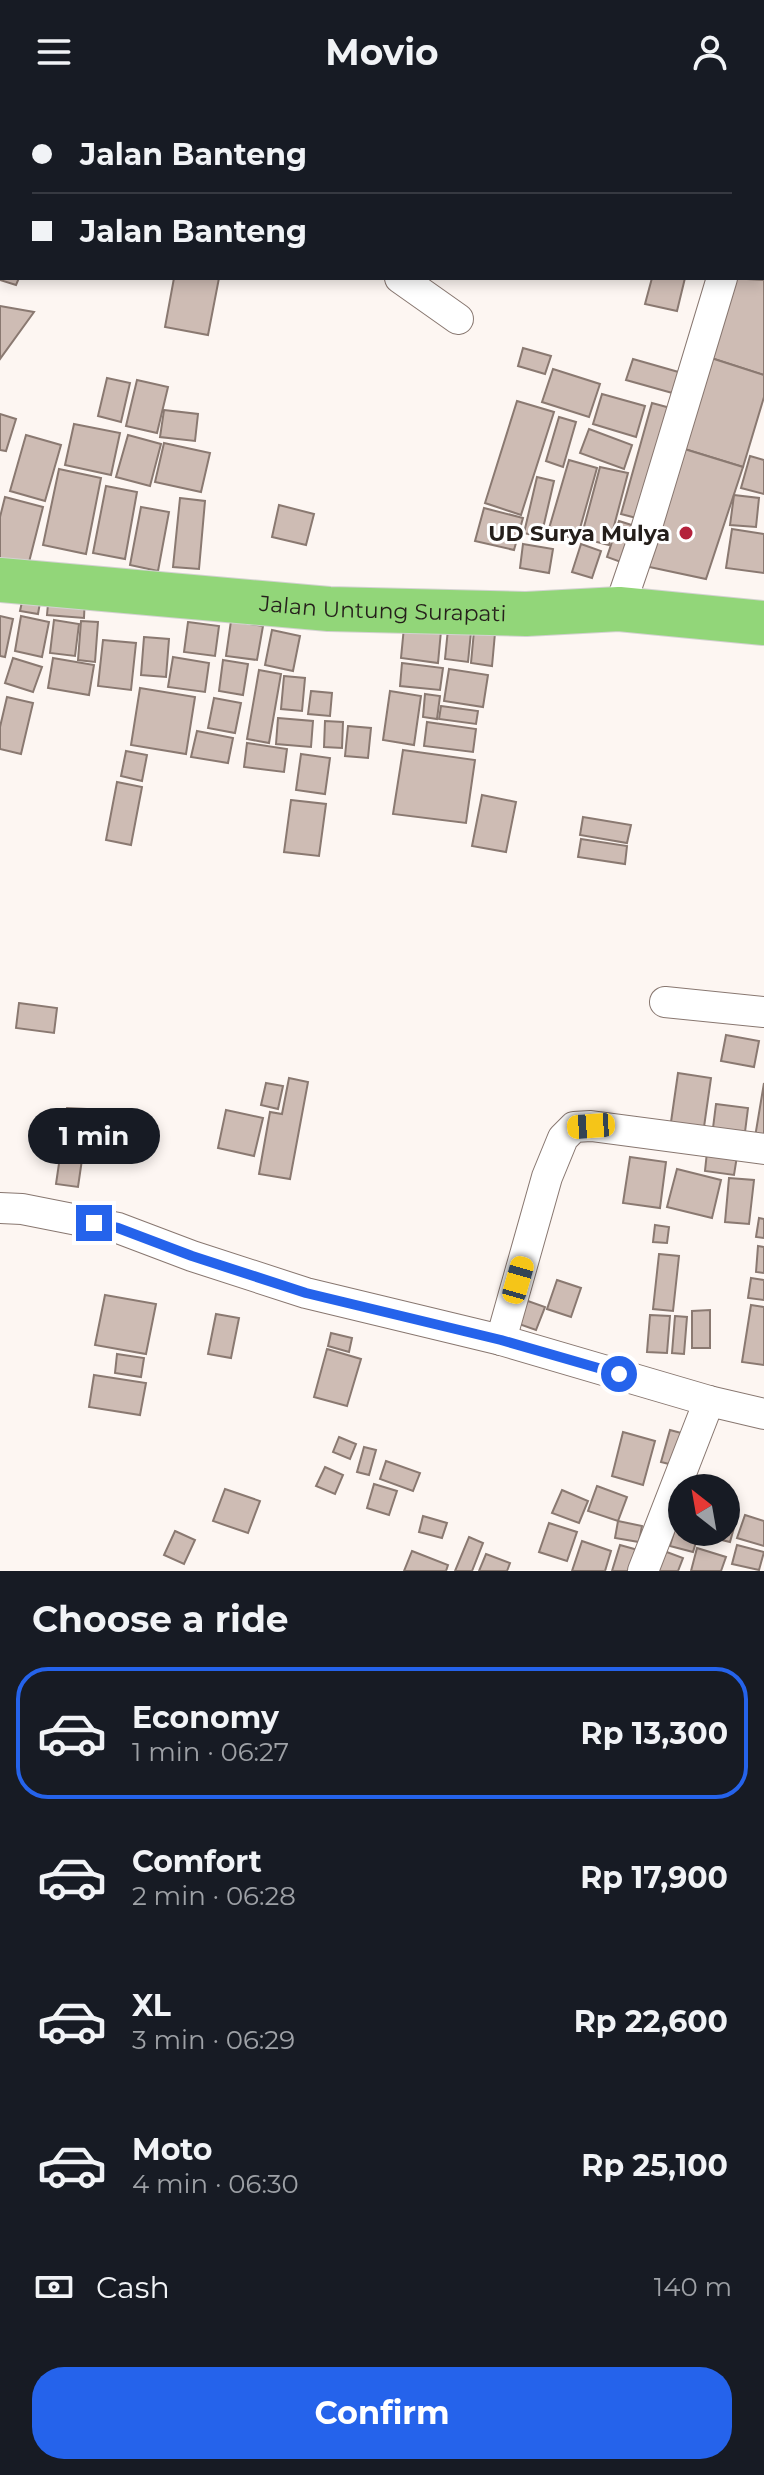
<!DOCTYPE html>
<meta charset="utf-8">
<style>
:root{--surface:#171b24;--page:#242831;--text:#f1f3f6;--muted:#9ea1a6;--line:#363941;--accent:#2563eb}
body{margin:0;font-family:Montserrat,sans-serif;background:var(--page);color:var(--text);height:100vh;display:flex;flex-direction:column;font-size:30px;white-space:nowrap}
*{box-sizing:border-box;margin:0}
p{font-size:26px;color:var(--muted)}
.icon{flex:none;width:44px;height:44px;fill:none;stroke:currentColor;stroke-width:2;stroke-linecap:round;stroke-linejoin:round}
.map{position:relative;height:1467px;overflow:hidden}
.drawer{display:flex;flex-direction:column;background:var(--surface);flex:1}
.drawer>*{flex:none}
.top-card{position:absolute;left:0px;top:0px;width:764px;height:176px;box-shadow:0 4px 12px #0003;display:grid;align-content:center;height:176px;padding:0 32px;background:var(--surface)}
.needle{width:52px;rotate:329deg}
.tools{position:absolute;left:668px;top:1370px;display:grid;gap:16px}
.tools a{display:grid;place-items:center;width:72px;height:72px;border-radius:50%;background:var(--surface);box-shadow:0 4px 12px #0003;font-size:40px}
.end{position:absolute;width:36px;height:36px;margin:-18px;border:10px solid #2563eb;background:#fff;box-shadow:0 0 0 4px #fff}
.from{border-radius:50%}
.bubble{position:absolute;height:56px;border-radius:28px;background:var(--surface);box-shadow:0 4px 12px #0003;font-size:26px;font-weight:700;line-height:56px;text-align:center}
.car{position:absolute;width:24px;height:48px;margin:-24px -12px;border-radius:10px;box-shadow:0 0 6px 2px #0007;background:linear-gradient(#f5c518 24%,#345 0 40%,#f5c518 0 76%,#345 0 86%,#f5c518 0)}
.top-card b{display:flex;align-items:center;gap:28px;height:76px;font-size:30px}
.top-card b+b{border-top:2px solid var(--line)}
.top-card i{width:20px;height:20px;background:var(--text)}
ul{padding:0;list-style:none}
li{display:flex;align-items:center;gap:24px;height:132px;margin:0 16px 12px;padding:0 16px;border:4px solid transparent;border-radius:32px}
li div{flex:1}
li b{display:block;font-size:30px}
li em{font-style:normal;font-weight:700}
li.on{border-color:var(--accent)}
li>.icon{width:72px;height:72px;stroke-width:1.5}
h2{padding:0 32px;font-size:36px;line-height:96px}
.pay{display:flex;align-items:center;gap:20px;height:88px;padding:0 32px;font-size:30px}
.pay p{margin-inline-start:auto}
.button{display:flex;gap:16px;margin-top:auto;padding:16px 32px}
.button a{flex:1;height:92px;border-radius:32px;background:var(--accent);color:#fff;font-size:32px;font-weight:700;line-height:92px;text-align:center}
header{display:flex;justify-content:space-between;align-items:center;height:104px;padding:0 32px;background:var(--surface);font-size:36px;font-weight:700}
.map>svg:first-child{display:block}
.building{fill:#cebcb4;stroke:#8a7971;stroke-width:2}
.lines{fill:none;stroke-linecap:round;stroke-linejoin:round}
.minor-casing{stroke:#887770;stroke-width:32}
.highway-casing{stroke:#d3d2d1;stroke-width:46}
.minor{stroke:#fff;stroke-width:30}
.highway{stroke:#92d679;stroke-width:44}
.route{stroke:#2563eb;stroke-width:10}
.poi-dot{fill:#b4213b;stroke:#fff;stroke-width:3}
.labels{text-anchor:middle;stroke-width:6;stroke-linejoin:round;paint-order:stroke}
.poi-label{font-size:22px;font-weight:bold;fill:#251f1b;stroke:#fff;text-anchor:end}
.street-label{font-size:22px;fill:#251f1b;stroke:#fff}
</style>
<header><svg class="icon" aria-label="menu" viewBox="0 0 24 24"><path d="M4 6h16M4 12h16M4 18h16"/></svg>Movio<svg class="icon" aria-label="person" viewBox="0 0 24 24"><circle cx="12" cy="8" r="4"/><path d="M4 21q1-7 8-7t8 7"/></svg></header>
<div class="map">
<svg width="764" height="1467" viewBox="0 0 764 1467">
<rect width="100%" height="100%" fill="#fdf6f2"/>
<!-- building -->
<g class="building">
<path d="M0 0H51L2 2V12Z"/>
<path d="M623 0H686L623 2Z"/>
<path d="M764 105V167H762Z"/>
<path d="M0 131 2 174H19L16 181 0 176Z"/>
<path d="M174 174H219L208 231 165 223Z"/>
<path d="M652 174H685L677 207 645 200Z"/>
<path d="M729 174 764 176V271L708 253Z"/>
<path d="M0 202 34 208 0 255Z"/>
<path d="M523 244 551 252 545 270 518 262Z"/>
<path d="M708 253 764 271V293L743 363 678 343Z"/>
<path d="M633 255 689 271 683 292 626 276Z"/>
<path d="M553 265 600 280 589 313 542 298Z"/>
<path d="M107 274 130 279 121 318 98 312Z"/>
<path d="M137 276 168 283 157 329 126 322Z"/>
<path d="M602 290 645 302 636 333 593 320Z"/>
<path d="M517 297 554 308 521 411 485 399Z"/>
<path d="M652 299 674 305 644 416 621 410Z"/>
<path d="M164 306 198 310 195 337 160 333Z"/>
<path d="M0 310 16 315 6 347 0 346Z"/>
<path d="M559 313 576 318 563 363 546 357Z"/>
<path d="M74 320 120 329 111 371 65 361Z"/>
<path d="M589 325 632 341 624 365 580 349Z"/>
<path d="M26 331 61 341 45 397 10 387Z"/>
<path d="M128 331 161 340 150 382 116 373Z"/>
<path d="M164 339 210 349 201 388 155 378Z"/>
<path d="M678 343 743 363 706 475 640 461Z"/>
<path d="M750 352 764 356V390L741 384Z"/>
<path d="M569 356 597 364 577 435 548 428Z"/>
<path d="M600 363 628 369 609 441 581 434Z"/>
<path d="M59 365 101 374 86 450 43 441Z"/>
<path d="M537 373 554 377 541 433 524 429Z"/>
<path d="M106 382 137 388 125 455 93 449Z"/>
<path d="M734 391 759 394 756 423 730 421Z"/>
<path d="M5 393 43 403 28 462 0 455V413Z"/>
<path d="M180 394 205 397 199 465 173 463Z"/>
<path d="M279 401 314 410 306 441 272 433Z"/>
<path d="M141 403 169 408 158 467 130 461Z"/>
<path d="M484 404 523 414 514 446 475 437Z"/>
<path d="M619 417 641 424 629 461 607 453Z"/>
<path d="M732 425 764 430V469L726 464Z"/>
<path d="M523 440 553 445 549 469 520 464Z"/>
<path d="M581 440 601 447 592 474 572 468Z"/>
<path d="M25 484 42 487 38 510 20 507Z"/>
<path d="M49 489 85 491 84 514 47 511Z"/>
<path d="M0 512 13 515 5 553 0 552Z"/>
<path d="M21 512 49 518 42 553 15 547Z"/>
<path d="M54 516 79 520 75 552 50 549Z"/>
<path d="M81 517 98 518 95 558 78 556Z"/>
<path d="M231 517 263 522 257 556 226 552Z"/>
<path d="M188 518 219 522 215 552 184 548Z"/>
<path d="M404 523 441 527 438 559 401 554Z"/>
<path d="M448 525 471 528 468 558 445 555Z"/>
<path d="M272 526 300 532 293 567 265 561Z"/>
<path d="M474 527 495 529 492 562 471 559Z"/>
<path d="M144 533 169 535 166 573 141 571Z"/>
<path d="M103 536 136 539 131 586 98 582Z"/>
<path d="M173 553 209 559 205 588 168 583Z"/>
<path d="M13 554 42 563 33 588 5 579Z"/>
<path d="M53 554 94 561 89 591 48 584Z"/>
<path d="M223 556 248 560 243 591 219 587Z"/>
<path d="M402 559 443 564 440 586 400 582Z"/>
<path d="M449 565 488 571 483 603 444 597Z"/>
<path d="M259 566 281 570 269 639 247 635Z"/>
<path d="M284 572 305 574 302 607 281 605Z"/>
<path d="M140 584 195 593 186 650 131 641Z"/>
<path d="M311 587 332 589 330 612 308 610Z"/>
<path d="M390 587 421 592 414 641 383 636Z"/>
<path d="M425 590 440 592 437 615 423 613Z"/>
<path d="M7 593 33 599 21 650 0 645V623Z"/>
<path d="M214 594 241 599 235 629 208 624Z"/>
<path d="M441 602 478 607 476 620 439 615Z"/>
<path d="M278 614 313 617 311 643 276 640Z"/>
<path d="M325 617 343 618 342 644 324 643Z"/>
<path d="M427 618 476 625 473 648 424 642Z"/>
<path d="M348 622 371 624 368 654 345 652Z"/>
<path d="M197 627 233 634 228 659 191 653Z"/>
<path d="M247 639 287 645 284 668 244 663Z"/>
<path d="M403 646 475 656 466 719 393 710Z"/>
<path d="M126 647 147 651 142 677 121 672Z"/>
<path d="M301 650 330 654 325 690 296 686Z"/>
<path d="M117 678 142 683 131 741 106 736Z"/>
<path d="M482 691 516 698 506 748 472 742Z"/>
<path d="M291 696 326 700 319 752 284 748Z"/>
<path d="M583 713 631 721 627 739 580 731Z"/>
<path d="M581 735 627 742 625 760 578 753Z"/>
<path d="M19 899 57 904 54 929 16 924Z"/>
<path d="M726 931 759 937 754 963 721 957Z"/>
<path d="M678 969 711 974 703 1030 670 1025Z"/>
<path d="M289 974 308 978 290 1075 259 1070 270 1008 282 1010Z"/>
<path d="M266 979 283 982 278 1005 261 1001Z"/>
<path d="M764 979V1034L755 1033Z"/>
<path d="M716 1000 748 1004 744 1036 712 1032Z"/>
<path d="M67 1004 86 1005 85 1020 65 1019Z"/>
<path d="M226 1006 263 1014 254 1052 218 1044Z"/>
<path d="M63 1032 85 1035 78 1083 56 1080Z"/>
<path d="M707 1048 737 1052 734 1071 705 1067Z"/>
<path d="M630 1053 666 1058 660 1104 623 1099Z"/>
<path d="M677 1065 721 1076 712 1114 667 1103Z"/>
<path d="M729 1074 754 1076 749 1120 725 1118Z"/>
<path d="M759 1114 764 1115V1134L756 1133Z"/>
<path d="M655 1121 669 1123 667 1139 653 1138Z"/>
<path d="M758 1142 764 1143V1169L756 1168Z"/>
<path d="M659 1150 679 1152 673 1207 653 1205Z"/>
<path d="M751 1174 764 1176V1196L748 1194Z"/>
<path d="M557 1176 581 1184 571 1213 547 1205Z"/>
<path d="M105 1191 156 1200 146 1250 95 1241Z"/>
<path d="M525 1196 545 1203 536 1226 516 1219Z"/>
<path d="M751 1201 764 1203V1261L742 1258Z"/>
<path d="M710 1206V1244H692V1207Z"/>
<path d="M216 1210 239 1214 231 1254 208 1250Z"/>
<path d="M650 1211 670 1212 667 1249 647 1248Z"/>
<path d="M675 1212 687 1213 684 1250 672 1249Z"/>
<path d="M331 1229 352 1234 349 1248 328 1242Z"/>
<path d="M327 1245 361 1255 347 1302 314 1293Z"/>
<path d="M117 1250 144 1254 141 1273 115 1269Z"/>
<path d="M94 1271 146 1279 140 1311 89 1303Z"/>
<path d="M670 1326 685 1330 677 1362 661 1358Z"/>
<path d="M623 1328 655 1337 643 1381 612 1372Z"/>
<path d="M339 1333 356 1340 350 1355 333 1348Z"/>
<path d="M364 1343 376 1346 369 1371 357 1368Z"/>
<path d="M386 1357 420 1369 413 1387 380 1375Z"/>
<path d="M325 1363 343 1371 335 1390 316 1382Z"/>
<path d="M374 1380 397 1387 389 1411 367 1404Z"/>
<path d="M597 1382 627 1393 618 1417 588 1407Z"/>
<path d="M225 1385 260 1397 248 1429 213 1417Z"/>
<path d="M562 1386 588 1397 579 1419 552 1409Z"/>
<path d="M726 1406 738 1409 730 1438 705 1432 706 1428H726Z"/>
<path d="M679 1411 682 1412V1428H699L693 1448 670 1442Z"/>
<path d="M745 1411 764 1417V1442L737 1434Z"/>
<path d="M423 1412 447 1419 442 1434 419 1428Z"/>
<path d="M618 1417 642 1422 639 1438 615 1434Z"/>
<path d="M549 1419 577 1428 567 1457 539 1448Z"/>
<path d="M175 1427 195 1436 184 1460 164 1451Z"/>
<path d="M469 1433 483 1439 472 1467H455Z"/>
<path d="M582 1437 611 1447 605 1467H572Z"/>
<path d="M620 1441 645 1448 639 1467H612Z"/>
<path d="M737 1441 764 1448 759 1466 732 1460Z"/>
<path d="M697 1444 726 1453 721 1467H691Z"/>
<path d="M412 1447 448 1461 446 1467H404Z"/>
<path d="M664 1447 683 1454 678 1467H656Z"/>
<path d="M486 1450 510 1459 507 1467H479Z"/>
</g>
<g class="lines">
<defs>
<g id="minor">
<path d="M100 0 105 2"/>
<path d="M313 2 315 0"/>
<path d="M552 2V0"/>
<path d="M757 2V0"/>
<path d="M400 174 458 215"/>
<path d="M619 505 645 429 722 174"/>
<path d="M665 898 764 908"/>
<path d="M0 1104 22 1105 118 1124 192 1152 306 1189 501 1236 709 1297 764 1310"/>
<path d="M501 1236 547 1073 563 1034 574 1023 591 1022 764 1045"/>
<path d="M643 1467 709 1297"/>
</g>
<g id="highway">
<path id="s1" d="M0 476 329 505 526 510 619 505 764 519"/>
</g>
</defs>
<!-- minor casing -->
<use href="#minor" class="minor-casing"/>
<!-- highway casing -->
<use href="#highway" class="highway-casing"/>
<!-- minor -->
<use href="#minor" class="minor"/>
<!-- highway -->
<use href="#highway" class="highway"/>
</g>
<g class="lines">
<!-- route -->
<path class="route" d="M94 1119 118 1124 192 1152 306 1189 501 1236 619 1270"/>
</g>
<!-- markers -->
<circle class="poi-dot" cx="686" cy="429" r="8"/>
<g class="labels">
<!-- poi labels -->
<g class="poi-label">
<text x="670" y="437">UD Surya Mulya</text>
</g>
<!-- street labels -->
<g class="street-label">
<text dy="8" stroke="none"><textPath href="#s1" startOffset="384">Jalan Untung Surapati</textPath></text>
</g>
</g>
</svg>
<div class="tools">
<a><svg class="needle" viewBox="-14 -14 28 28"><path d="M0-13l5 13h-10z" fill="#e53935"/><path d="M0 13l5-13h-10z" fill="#9ea1a6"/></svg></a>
</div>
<i class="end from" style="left:619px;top:1270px"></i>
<i class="end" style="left:94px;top:1119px"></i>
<div class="bubble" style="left:28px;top:1004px;width:132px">1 min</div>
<i class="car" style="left:591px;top:1022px;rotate:266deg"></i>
<i class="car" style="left:518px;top:1176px;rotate:16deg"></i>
<div class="top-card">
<b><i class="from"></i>Jalan Banteng</b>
<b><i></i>Jalan Banteng</b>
</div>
</div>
<section class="drawer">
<h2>Choose a ride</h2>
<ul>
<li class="on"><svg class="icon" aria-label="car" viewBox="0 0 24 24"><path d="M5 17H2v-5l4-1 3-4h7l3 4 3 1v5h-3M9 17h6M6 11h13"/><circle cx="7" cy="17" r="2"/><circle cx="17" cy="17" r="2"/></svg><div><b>Economy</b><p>1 min · 06:27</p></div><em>Rp 13,300</em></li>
<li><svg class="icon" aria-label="car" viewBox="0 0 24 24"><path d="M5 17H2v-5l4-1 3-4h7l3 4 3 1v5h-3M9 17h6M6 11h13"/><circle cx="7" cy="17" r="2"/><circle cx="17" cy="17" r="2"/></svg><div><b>Comfort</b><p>2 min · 06:28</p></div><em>Rp 17,900</em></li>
<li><svg class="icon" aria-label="car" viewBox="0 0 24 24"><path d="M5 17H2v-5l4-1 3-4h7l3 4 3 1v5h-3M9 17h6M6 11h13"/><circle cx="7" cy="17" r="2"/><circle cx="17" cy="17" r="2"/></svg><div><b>XL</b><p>3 min · 06:29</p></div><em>Rp 22,600</em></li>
<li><svg class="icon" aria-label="car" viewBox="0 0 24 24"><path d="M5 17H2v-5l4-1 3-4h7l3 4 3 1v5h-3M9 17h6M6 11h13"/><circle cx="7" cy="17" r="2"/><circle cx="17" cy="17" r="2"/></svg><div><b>Moto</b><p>4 min · 06:30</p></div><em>Rp 25,100</em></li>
</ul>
<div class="pay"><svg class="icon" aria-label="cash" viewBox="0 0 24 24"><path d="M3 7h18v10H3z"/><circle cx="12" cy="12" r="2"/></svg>Cash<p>140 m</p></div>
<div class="button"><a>Confirm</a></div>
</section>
